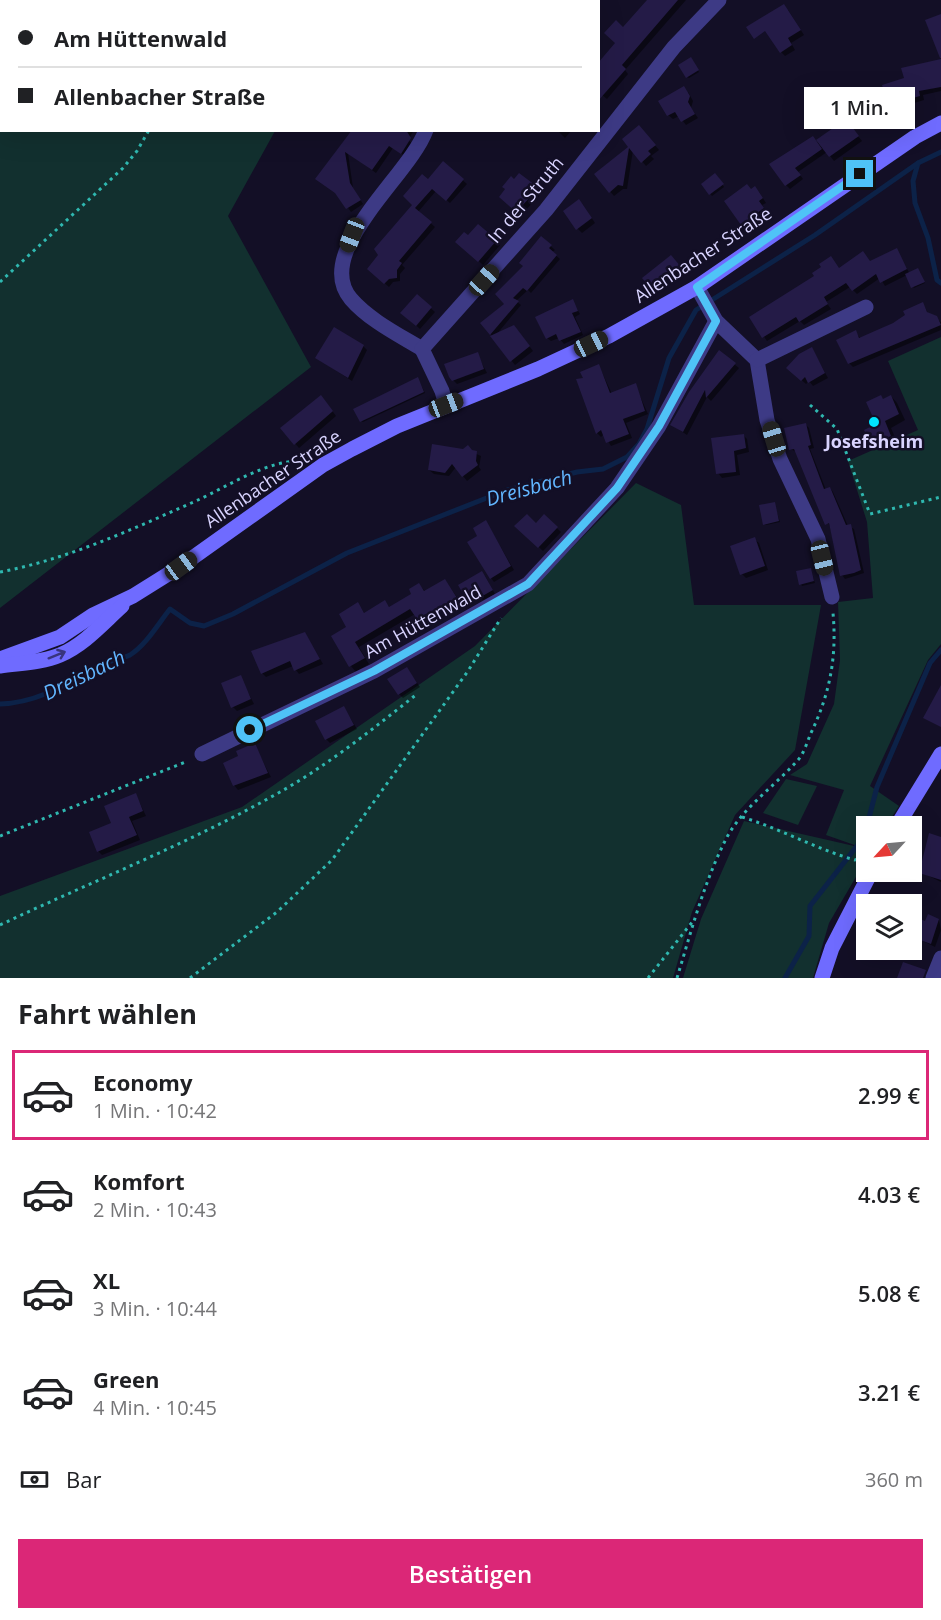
<!DOCTYPE html>
<html lang="de">
<meta charset="utf-8">
<style>
:root{--surface:#fff;--page:#f6f6f6;--text:#202124;--muted:#757577;--line:#e0e0e0;--accent:#db2777}
body{margin:0;font-family:"Open Sans",sans-serif;background:var(--page);color:var(--text);height:100vh;display:flex;flex-direction:column;font-size:22px;white-space:nowrap}
*{box-sizing:border-box;margin:0}
p{font-size:20px;color:var(--muted)}
.icon{flex:none;width:33px;height:33px;fill:none;stroke:currentColor;stroke-width:2;stroke-linecap:round;stroke-linejoin:round}
.map{position:relative;height:978px;overflow:hidden}
.details{display:flex;flex-direction:column;background:var(--surface);flex:1}
.details>*{flex:none}
.top-card{position:absolute;left:0px;top:0px;width:600px;height:132px;box-shadow:0 6px 24px #0002;display:grid;align-content:center;height:132px;padding:0 18px;background:var(--surface)}
.needle{width:39px;rotate:244deg}
.controls{position:absolute;left:856px;top:816px;display:grid;gap:12px}
.controls a{display:grid;place-items:center;width:66px;height:66px;border-radius:0px;background:var(--surface);box-shadow:0 6px 24px #0002;font-size:30px}
.end{position:absolute;width:27px;height:27px;margin:-14px;border:8px solid #4fc3f7;background:#111;box-shadow:0 0 0 3px #111}
.from{border-radius:50%}
.bubble{position:absolute;height:42px;border-radius:0px;background:var(--surface);box-shadow:0 6px 24px #0002;font-size:20px;font-weight:600;line-height:42px;text-align:center}
.car{position:absolute;width:18px;height:36px;margin:-18px -9px;border-radius:8px;box-shadow:0 0 4px 2px #0007;background:linear-gradient(#222 24%,#8ab4d8 0 40%,#222 0 76%,#8ab4d8 0 86%,#222 0)}
.top-card b{display:flex;align-items:center;gap:21px;height:57px;font-size:22px}
.top-card b+b{border-top:2px solid var(--line)}
.top-card i{width:15px;height:15px;background:var(--text)}
ul{padding:0;list-style:none}
li{display:flex;align-items:center;gap:18px;height:90px;margin:0 12px 9px;padding:0 6px;border:3px solid transparent;border-radius:0px}
li div{flex:1}
li b{display:block;font-size:22px}
li em{font-style:normal;font-weight:600}
li.current{border-color:var(--accent)}
li>.icon{width:54px;height:54px;stroke-width:1.5}
h2{padding:0 18px;font-size:27px;line-height:72px}
.pay{display:flex;align-items:center;gap:15px;height:66px;padding:0 18px;font-size:22px}
.pay p{margin-inline-start:auto}
.primary-button{display:flex;gap:12px;margin-top:auto;padding:12px 18px}
.primary-button a{flex:1;height:69px;border-radius:0px;background:var(--accent);color:#fff;font-size:24px;font-weight:600;line-height:69px;text-align:center}
.map>svg:first-child{display:block}
.green{fill:#12302f}
.shadow{fill:#0007}
.lines{fill:none;stroke-linecap:round;stroke-linejoin:round}
.stream{stroke:#0c2248;stroke-width:5}
.building{fill:#241b47}
.path{stroke:#2fb8b0;stroke-width:3;stroke-dasharray:3 4.5;stroke-linecap:butt}
.street{stroke:#3d3a85;stroke-width:15}
.secondary{stroke:#6f6bff;stroke-width:15}
.oneway{stroke:#38347d}
.route{stroke:#4fc3f7;stroke-width:8}
.poi-dot{fill:#00e5ff;stroke:#130f26;stroke-width:2}
.labels{text-anchor:middle;stroke-width:5;stroke-linejoin:round;paint-order:stroke}
.street-label{font-size:18px;fill:#d9d4ff;stroke:#130f26}
.poi-label{font-size:18px;font-weight:bold;fill:#d9d4ff;stroke:#130f26}
.water-label{font-size:20px;font-style:italic;fill:#62b6ff;stroke:#130f26}
</style>
<div class="map">
<svg width="941" height="978" viewBox="0 0 941 978">
<rect width="100%" height="100%" fill="#130f26"/>
<!-- green -->
<g class="green">
<path d="M0 0H347L2 2V130L275 131 228 216 311 367 0 608Z"/>
<path d="M941 337V644L928 660 870 786 899 806 886 826H867V858L829 923 813 978H683L701 919 744 821 863 848 826 835 844 790 790 775 807 764 834 704 840 660 838 602 873 598 867 522 848 461 918 430 888 361Z"/>
<path d="M636 483 681 505 694 605H821L795 750 735 815 692 912 673 978H0V896L242 807 475 646Z"/>
<path d="M786 779 817 786 798 825 763 813Z"/>
</g>
<!-- shadow -->
<g class="shadow">
<path d="M409 0H432L433 2H410Z"/>
<path d="M491 0H525L490 2Z"/>
<path d="M649 0H686L625 70 628 74 607 99 601 94 617 43 623 29Z"/>
<path d="M788 10 804 35 791 43 795 50 785 56 781 52Z"/>
<path d="M692 61 699 72 689 78 687 77Z"/>
<path d="M941 61V91L923 95 924 100 894 109 889 104 905 79Z"/>
<path d="M688 92 693 101 691 108 698 118 686 125 679 116 673 119 668 115Z"/>
<path d="M846 121 862 141 834 161 827 152 798 172 803 179 790 189 786 185 785 155 816 141Z"/>
<path d="M414 130 408 140 413 144 405 156 393 148 376 173 348 153 353 188 363 204 351 212 338 194 321 182 352 132Z"/>
<path d="M557 130H572L565 138Z"/>
<path d="M643 131 659 150 651 156 654 159 646 166 633 150 627 189H623L614 196 596 175 630 147Z"/>
<path d="M443 163 467 184 450 203 436 191 418 212 435 227 402 265 405 268 400 274V281L393 282 389 287 372 272 428 181Z"/>
<path d="M717 176 724 187 712 196 703 184Z"/>
<path d="M514 181 542 193 521 215 505 201Z"/>
<path d="M752 190 759 192 766 203 762 205 767 213 746 228 742 224Z"/>
<path d="M583 205 595 223 582 233 578 229Z"/>
<path d="M542 238 555 250 552 252 560 259 531 293 528 290 516 301 521 305 496 335 518 331 533 351 515 365 482 323 506 304Z"/>
<path d="M457 241H496L500 245 483 265Z"/>
<path d="M896 250 910 274 920 272 925 283 914 288 907 275 885 286 880 278 857 294 850 287 826 302 831 309 804 325 800 321 767 341 751 318 839 269 870 263Z"/>
<path d="M675 261 684 272 657 294 644 278Z"/>
<path d="M417 296 435 312 420 329 406 316Z"/>
<path d="M572 301 580 314 575 317 583 335 564 344 559 338 551 341 547 338Z"/>
<path d="M923 304 929 315 941 322V330L853 367 849 363 855 332 861 339 907 316Z"/>
<path d="M363 346 367 350 352 381 317 358Z"/>
<path d="M812 349 828 378 813 386 809 381 806 384 788 368Z"/>
<path d="M719 352 739 368 711 401 707 397 687 435 672 425Z"/>
<path d="M477 354 487 373 457 384 453 380Z"/>
<path d="M599 366 612 394 635 385 648 414 626 423 632 438 611 446 604 434 601 437 597 433 578 381 585 379Z"/>
<path d="M418 379 425 393 363 422 361 421Z"/>
<path d="M891 396 897 403 905 420 891 428 897 442 879 450 872 444 878 425 881 397 884 400Z"/>
<path d="M325 401 336 416 299 448 282 428Z"/>
<path d="M806 425 809 428 814 448 810 449 826 490 830 488 833 492 848 526 854 529 864 573 845 579 842 575 830 527 797 452 790 449Z"/>
<path d="M743 435 747 439 749 452 737 455 740 475 722 478 718 473Z"/>
<path d="M472 452 481 456 479 467 481 470 467 481 456 467 449 476 434 474 429 470Z"/>
<path d="M774 504 780 522 766 525 764 524Z"/>
<path d="M544 516 561 532 543 551 517 526 536 525Z"/>
<path d="M486 522 514 570 494 582 491 578 479 536Z"/>
<path d="M754 539 759 543 768 570 746 578 742 574Z"/>
<path d="M811 570 815 583 802 586 801 584Z"/>
<path d="M485 576 495 594 483 600 479 596 471 601 467 598Z"/>
<path d="M445 580 461 603 423 623 415 614 359 647 369 664 356 672 351 666 333 636 348 627 358 604 365 614 385 602 390 608 413 594 419 585 426 592Z"/>
<path d="M305 633 323 664 299 674 293 666 266 677 262 673Z"/>
<path d="M407 669 420 687 403 698 399 694Z"/>
<path d="M240 677 254 704 237 711 233 707Z"/>
<path d="M344 708 357 729 330 743 326 739Z"/>
<path d="M254 745 271 777 238 790 234 785 240 757Z"/>
<path d="M136 795 146 816 132 821 140 840 102 855 98 851 113 824Z"/>
<path d="M941 838V882L921 872Z"/>
<path d="M939 920 941 930 935 947 913 936 926 923Z"/>
</g>
<g class="lines">
<!-- stream -->
<g class="stream">
<path d="M918 163 913 181 915 203 928 238 937 280 941 283"/>
<path d="M0 704C39 703 70 682 103 664 111 660 122 659 130 655 146 645 158 624 170 609L190 623 204 626 233 614 347 553 507 490 577 472 603 469 627 457 639 444 647 429 669 358 696 310 815 235 918 163 941 152"/>
<path d="M785 978 809 936 810 906 864 837 877 787 930 663 941 650"/>
</g>
</g>
<!-- building -->
<g class="building">
<path d="M647 0H678L622 65 626 69 598 101V63L615 43 604 33 616 20 623 27Z"/>
<path d="M784 4 801 30 788 38 792 45 780 53 765 31 754 39 746 27Z"/>
<path d="M941 14V58H940L925 20Z"/>
<path d="M691 57 699 70 686 78 678 65Z"/>
<path d="M941 59V87L919 91 920 96 888 105 882 85 904 78 901 68Z"/>
<path d="M684 86 690 96 688 102 695 114 681 122 675 112 667 116 658 101Z"/>
<path d="M846 119 859 136 829 157 816 140Z"/>
<path d="M639 125 656 145 648 151 651 154 641 163 629 148 623 186 618 185 609 193 594 174 628 147 622 139Z"/>
<path d="M352 130H406L411 138 401 154 389 146 372 170 345 152 350 183 361 200 346 209 335 193 315 179Z"/>
<path d="M813 136 822 149 795 168 801 175 785 186 769 164Z"/>
<path d="M443 161 464 179 446 201 432 189 415 208 432 222 399 261 402 263 397 270V278L389 279 384 284 367 269 378 255 374 249 412 205 403 196 422 174 428 179Z"/>
<path d="M519 173 539 188 516 212 499 197 505 189 502 187 511 176 514 179Z"/>
<path d="M715 173 724 184 709 195 701 184Z"/>
<path d="M747 184 751 189 755 186 763 198 759 201 764 208 741 225 724 201Z"/>
<path d="M579 199 592 218 576 230 563 211Z"/>
<path d="M478 224 497 240 478 262 455 242 464 232 468 235Z"/>
<path d="M541 236 552 245 549 248 557 255 527 291 523 288 513 298 519 301 490 335 480 323 504 304 495 294 523 266 519 263Z"/>
<path d="M897 248 907 269 880 283 876 274 852 291 846 283 824 297 828 304 799 322 796 317 762 338 749 317 814 276 812 273 821 267 819 264 831 256 839 268 863 251 870 261Z"/>
<path d="M671 255 681 267 652 290 642 278Z"/>
<path d="M918 268 925 282 911 288 905 274Z"/>
<path d="M417 294 432 307 416 326 400 313Z"/>
<path d="M573 299 578 311 572 313 581 332 559 341 556 334 546 339 535 317Z"/>
<path d="M923 302 927 312 937 316 941 325 848 364 836 340 856 330 859 338 893 323 905 315 903 311Z"/>
<path d="M514 325 530 346 510 362 490 336Z"/>
<path d="M334 327 364 345 348 378 315 358Z"/>
<path d="M812 347 825 373 808 383 805 377 801 381 786 368 799 354Z"/>
<path d="M719 350 736 363 706 398 705 390 683 432 670 425 689 392Z"/>
<path d="M478 352 484 369 452 381 449 377 444 364Z"/>
<path d="M599 364 610 393 636 383 645 411 623 419 629 434 606 443 601 430 596 434 576 379 583 378 580 372Z"/>
<path d="M418 377 424 392 360 422 353 409Z"/>
<path d="M321 395 333 411 294 445 280 428Z"/>
<path d="M881 395 883 399 891 395 899 414 885 421 891 436 871 445 864 430 876 424 866 402Z"/>
<path d="M806 423 811 445 808 446 824 489 830 487 846 525 851 524 861 570 854 573 840 576 829 523 825 525 794 449 789 450 784 428Z"/>
<path d="M744 434 746 448 734 451 736 472 716 474 711 438Z"/>
<path d="M432 444 463 449 468 445 472 450 477 451 476 461 478 465 462 477 452 464 445 473 428 470Z"/>
<path d="M775 502 779 521 763 525 759 505Z"/>
<path d="M527 514 536 523 544 514 558 527 538 548 514 526Z"/>
<path d="M486 520 511 566 490 579 467 542 477 536 473 528Z"/>
<path d="M755 537 765 566 740 575 730 546Z"/>
<path d="M811 568 814 581 799 585 796 571Z"/>
<path d="M482 571 493 590 479 598 476 593 466 599 458 585Z"/>
<path d="M445 579 457 598 417 619 410 609 355 642 365 658 349 667 331 636 346 627 339 614 358 602 364 613 385 600 389 607 411 594 409 589 419 583 424 591Z"/>
<path d="M305 632 320 659 294 671 290 661 261 674 251 651Z"/>
<path d="M407 667 417 683 398 695 387 679Z"/>
<path d="M241 675 251 699 231 708 221 683Z"/>
<path d="M941 685V727L923 718Z"/>
<path d="M344 706 354 725 325 740 315 721Z"/>
<path d="M255 743 268 773 233 786 223 763 238 756 236 751Z"/>
<path d="M136 793 143 811 129 817 137 835 97 852 89 832 111 823 104 806Z"/>
<path d="M929 833 941 837V880L919 873Z"/>
<path d="M928 914 939 919 931 944 912 937 918 918 925 921Z"/>
<path d="M903 962 926 970 923 978H897Z"/>
</g>
<g class="lines">
<!-- path -->
<g class="path">
<path d="M224 2 225 0"/>
<path d="M0 282 123 168 137 151 149 130"/>
<path d="M810 405 837 429 870 514 941 497"/>
<path d="M0 572C69 559 135 528 198 500 228 486 268 460 301 461"/>
<path d="M742 817C781 829 816 849 855 860L867 854"/>
<path d="M0 836 188 761"/>
<path d="M0 925C93 881 190 843 280 792 328 765 374 728 417 694"/>
<path d="M190 978 277 912 332 860 468 671 501 618"/>
<path d="M648 978 693 921"/>
<path d="M677 978C691 932 704 882 726 839 742 808 774 787 797 761 804 754 807 742 811 733 830 693 837 657 833 613"/>
</g>
<!-- street -->
<g class="street">
<path d="M467 2 468 0"/>
<path d="M697 287 716 321 757 360 767 420 780 459 818 539 832 597"/>
<path d="M422 349C399 335 369 320 351 299 311 252 410 175 426 130"/>
<path d="M757 360 866 307"/>
<path d="M446 405 442 391 422 349 546 210 674 47 719 0"/>
<path d="M202 754 374 671 528 584 617 488 659 426 716 321"/>
<path d="M933 978 941 958"/>
</g>
<!-- secondary -->
<g class="secondary">
<path d="M0 659 60 637 93 615 133 596 181 566 323 465 352 449 397 426 538 369 609 336 697 287 915 137 941 123"/>
<path d="M0 666C20 663 41 663 60 655 84 645 103 623 122 606"/>
<path d="M897 826 941 754"/>
<path d="M822 978 832 948 871 872"/>
</g>
</g>
<!-- one-way arrows -->
<defs><path id="oneway-shaft" d="M-6 0H5M1.5-3L5.5 0L1.5 3" fill="none" stroke-width="1.6" stroke-linecap="round" stroke-linejoin="round" transform="scale(1.5)"/></defs>
<use class="oneway" href="#oneway-shaft" transform="translate(57 655) rotate(-22)"/>
<g class="lines">
<!-- route -->
<path class="route" d="M250 730 374 671 528 584 617 488 659 426 716 321 697 287 860 174"/>
</g>
<!-- markers -->
<circle class="poi-dot" cx="874" cy="422" r="6"/>
<g class="labels">
<!-- street labels -->
<g class="street-label">
<text transform="translate(526 200) rotate(-50)" y="6">In der Struth</text>
<text transform="translate(703 255) rotate(-33)" y="6">Allenbacher Straße</text>
<text transform="translate(273 479) rotate(-34)" y="6">Allenbacher Straße</text>
<text transform="translate(423 622) rotate(-29)" y="6">Am Hüttenwald</text>
</g>
<!-- poi labels -->
<g class="poi-label">
<text x="874" y="448">Josefsheim</text>
</g>
<!-- water labels -->
<g class="water-label">
<text transform="translate(529 488) rotate(-15)" y="7">Dreisbach</text>
<text transform="translate(84 675) rotate(-26)" y="7">Dreisbach</text>
</g>
</g>
</svg>
<div class="controls">
<a><svg class="needle" viewBox="-14 -14 28 28"><path d="M0-13l5 13h-10z" fill="#e53935"/><path d="M0 13l5-13h-10z" fill="#757577"/></svg></a>
<a><svg class="icon" aria-label="layers" viewBox="0 0 24 24"><path d="M12 4l9 5-9 5-9-5zM3 14l9 5 9-5"/></svg></a>
</div>
<i class="end from" style="left:250px;top:730px"></i>
<i class="end" style="left:860px;top:174px"></i>
<div class="bubble" style="left:804px;top:87px;width:111px">1 Min.</div>
<i class="car" style="left:352px;top:235px;rotate:201deg"></i>
<i class="car" style="left:484px;top:280px;rotate:42deg"></i>
<i class="car" style="left:591px;top:344px;rotate:65deg"></i>
<i class="car" style="left:446px;top:405px;rotate:69deg"></i>
<i class="car" style="left:774px;top:439px;rotate:343deg"></i>
<i class="car" style="left:822px;top:558px;rotate:166deg"></i>
<i class="car" style="left:181px;top:566px;rotate:54deg"></i>
<div class="top-card">
<b><i class="from"></i>Am Hüttenwald</b>
<b><i></i>Allenbacher Straße</b>
</div>
</div>
<section class="details">
<h2>Fahrt wählen</h2>
<ul>
<li class="current"><svg class="icon" aria-label="car" viewBox="0 0 24 24"><path d="M5 17H2v-5l4-1 3-4h7l3 4 3 1v5h-3M9 17h6M6 11h13"/><circle cx="7" cy="17" r="2"/><circle cx="17" cy="17" r="2"/></svg><div><b>Economy</b><p>1 Min. · 10:42</p></div><em>2.99 €</em></li>
<li><svg class="icon" aria-label="car" viewBox="0 0 24 24"><path d="M5 17H2v-5l4-1 3-4h7l3 4 3 1v5h-3M9 17h6M6 11h13"/><circle cx="7" cy="17" r="2"/><circle cx="17" cy="17" r="2"/></svg><div><b>Komfort</b><p>2 Min. · 10:43</p></div><em>4.03 €</em></li>
<li><svg class="icon" aria-label="car" viewBox="0 0 24 24"><path d="M5 17H2v-5l4-1 3-4h7l3 4 3 1v5h-3M9 17h6M6 11h13"/><circle cx="7" cy="17" r="2"/><circle cx="17" cy="17" r="2"/></svg><div><b>XL</b><p>3 Min. · 10:44</p></div><em>5.08 €</em></li>
<li><svg class="icon" aria-label="car" viewBox="0 0 24 24"><path d="M5 17H2v-5l4-1 3-4h7l3 4 3 1v5h-3M9 17h6M6 11h13"/><circle cx="7" cy="17" r="2"/><circle cx="17" cy="17" r="2"/></svg><div><b>Green</b><p>4 Min. · 10:45</p></div><em>3.21 €</em></li>
</ul>
<div class="pay"><svg class="icon" aria-label="cash" viewBox="0 0 24 24"><path d="M3 7h18v10H3z"/><circle cx="12" cy="12" r="2"/></svg>Bar<p>360 m</p></div>
<div class="primary-button"><a>Bestätigen</a></div>
</section>
